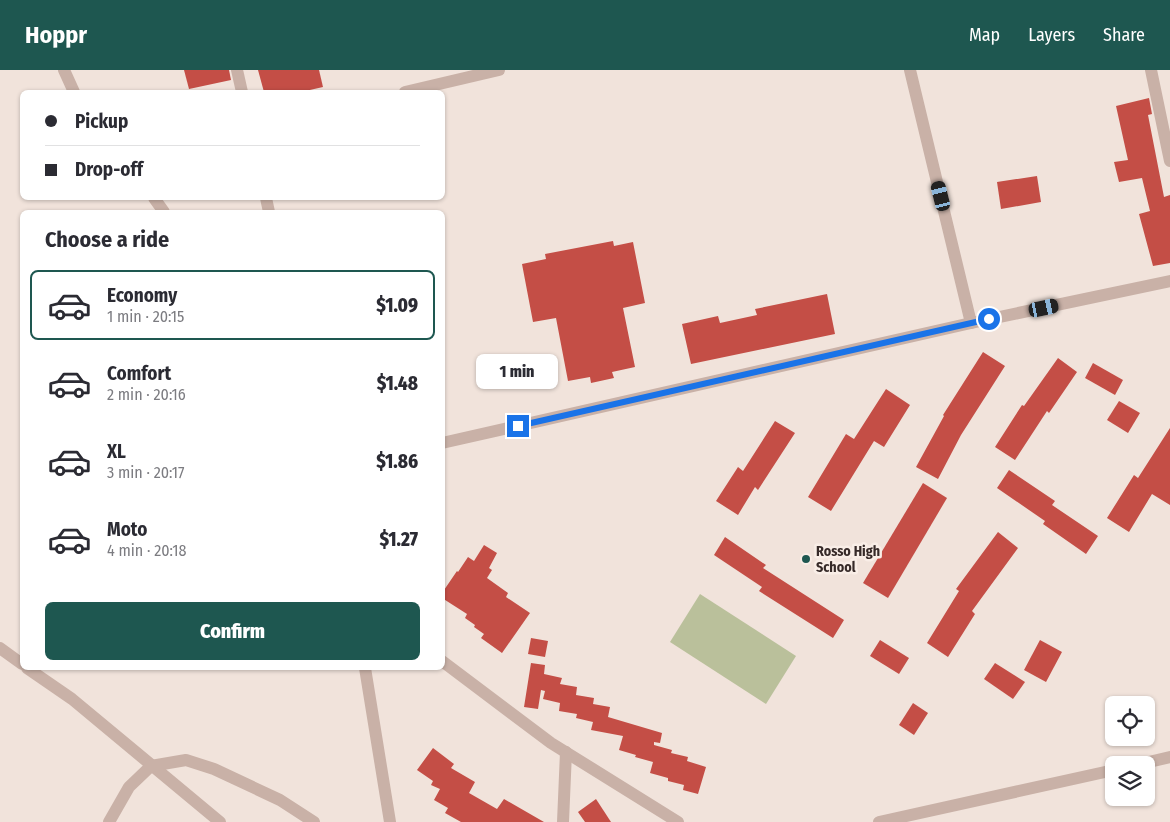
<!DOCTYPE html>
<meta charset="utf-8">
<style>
:root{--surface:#fff;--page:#f2f2f3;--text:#2b2b33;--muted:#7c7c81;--line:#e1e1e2;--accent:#1e5750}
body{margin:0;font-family:"Fira Sans Condensed",sans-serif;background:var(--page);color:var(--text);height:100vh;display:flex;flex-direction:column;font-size:19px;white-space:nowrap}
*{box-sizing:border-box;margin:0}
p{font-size:16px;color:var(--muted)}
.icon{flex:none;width:28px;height:28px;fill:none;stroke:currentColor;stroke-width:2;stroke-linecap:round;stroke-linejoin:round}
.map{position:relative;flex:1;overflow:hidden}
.drawer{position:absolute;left:20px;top:140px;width:425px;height:460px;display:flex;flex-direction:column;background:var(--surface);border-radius:8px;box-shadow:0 1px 4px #0004}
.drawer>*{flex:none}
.guide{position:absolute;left:20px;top:20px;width:425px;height:110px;border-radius:8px;box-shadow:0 1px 4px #0004;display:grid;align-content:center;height:110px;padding:0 25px;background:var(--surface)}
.tools{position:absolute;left:1105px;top:626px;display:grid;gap:10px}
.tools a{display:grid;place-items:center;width:50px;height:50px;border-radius:8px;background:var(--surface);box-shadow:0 1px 4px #0004;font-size:25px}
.end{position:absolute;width:22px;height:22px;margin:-11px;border:6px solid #1a73e8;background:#fff;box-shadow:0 0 0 2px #fff}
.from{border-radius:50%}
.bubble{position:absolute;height:35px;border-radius:8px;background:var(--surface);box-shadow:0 1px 4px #0004;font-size:16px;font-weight:800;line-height:35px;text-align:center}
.car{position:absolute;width:15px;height:30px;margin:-15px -8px;border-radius:6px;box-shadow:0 0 4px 1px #0007;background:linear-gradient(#222 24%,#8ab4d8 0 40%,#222 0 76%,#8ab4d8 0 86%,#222 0)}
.guide b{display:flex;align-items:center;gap:18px;height:48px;font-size:19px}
.guide b+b{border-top:1px solid var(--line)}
.guide i{width:12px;height:12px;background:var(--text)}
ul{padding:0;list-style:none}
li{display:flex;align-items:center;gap:15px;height:70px;margin:0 10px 8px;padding:0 15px;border:2px solid transparent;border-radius:8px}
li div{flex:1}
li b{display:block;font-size:19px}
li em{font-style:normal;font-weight:800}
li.on{border-color:var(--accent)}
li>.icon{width:45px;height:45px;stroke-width:1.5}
h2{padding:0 25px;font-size:22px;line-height:60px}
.primary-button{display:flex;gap:10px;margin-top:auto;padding:10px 25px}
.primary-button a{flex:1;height:58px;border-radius:8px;background:var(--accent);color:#fff;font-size:20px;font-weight:800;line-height:58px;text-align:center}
header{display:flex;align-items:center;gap:30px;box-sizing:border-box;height:70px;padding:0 25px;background:var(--accent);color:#fff}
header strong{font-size:24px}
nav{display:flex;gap:28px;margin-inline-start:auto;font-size:18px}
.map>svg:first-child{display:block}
.green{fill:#bac09b}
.building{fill:#c44e46}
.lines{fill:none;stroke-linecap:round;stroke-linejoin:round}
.minor{stroke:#c9b1a7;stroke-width:12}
.route{stroke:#1a73e8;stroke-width:6}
.poi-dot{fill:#1e5750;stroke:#f9eee7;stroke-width:2}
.labels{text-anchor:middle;stroke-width:5;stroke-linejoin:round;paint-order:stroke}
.poi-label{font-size:14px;font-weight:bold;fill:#362a28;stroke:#f9eee7;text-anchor:start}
</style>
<header>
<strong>Hoppr</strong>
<nav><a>Map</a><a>Layers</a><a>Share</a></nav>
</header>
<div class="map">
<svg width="1170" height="752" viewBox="0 0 1170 752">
<rect width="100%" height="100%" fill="#f1e3db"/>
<!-- green -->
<path class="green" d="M700 524 796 586 766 634 670 572Z"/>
<!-- building -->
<g class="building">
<path d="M184 0H229L231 10 189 19Z"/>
<path d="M258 0H319L323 17 301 22H264Z"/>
<path d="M1149 28 1152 44 1148 45 1164 127 1170 125V193L1153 196 1139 144 1150 141 1142 108 1119 112 1114 92 1128 90 1116 36Z"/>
<path d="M1037 106 1041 132 1001 139 997 112Z"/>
<path d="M613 171 614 176 633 172 645 233 623 238 635 297 612 302 614 308 591 313 590 307 568 311 556 248 533 252 522 194 546 189 545 184Z"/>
<path d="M827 224 835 264 691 294 682 254 718 246 720 253 757 245 755 239Z"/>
<path d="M983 282 1005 296 961 365 938 409 916 397 944 346 943 345Z"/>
<path d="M1058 288 1077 302 1049 343 1047 341 1015 390 995 377 1022 335 1024 336Z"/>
<path d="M1093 293 1123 310 1115 325 1085 308Z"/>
<path d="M886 319 910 335 884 377 874 371 831 441 808 427 846 364 854 369Z"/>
<path d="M1119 331 1140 343 1128 363 1107 350Z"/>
<path d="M775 351 795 363 758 420 755 417 738 445 716 431 738 397 743 401Z"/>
<path d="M1170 358V435L1152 424 1129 462 1107 448 1134 405 1138 408Z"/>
<path d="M1009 400 1055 431 1052 435 1098 466 1086 484 1043 454 1045 451 997 418Z"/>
<path d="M923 413 947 428 888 528 863 513Z"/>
<path d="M998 462 1018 478 972 541 975 544 948 587 927 573 959 521 956 519Z"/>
<path d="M725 467 766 495 763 498 844 550 833 568 759 521 762 517 714 485Z"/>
<path d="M484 475 497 483 489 498 492 500 487 508 508 523 506 527 530 543 502 583 481 568 484 564 474 557 475 555 465 548 467 544 442 528V523L457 501 458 502 468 487 474 491Z"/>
<path d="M531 568 548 571 545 587 528 584Z"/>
<path d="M880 570 909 588 899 604 870 586Z"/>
<path d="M1040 570 1062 582 1046 612 1024 600Z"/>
<path d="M531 593 545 595 544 604 562 608 560 614 577 617 576 625 594 628 593 634 610 637 608 647 662 663 660 673 654 672V675L672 680 671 683 688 687 687 691 706 697 698 724 683 720 684 715 668 711V708L650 703 653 692 635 687 636 685 619 680 623 666 591 660 593 652 576 648 577 644 559 641 560 633 543 629 545 621 541 620 538 639 524 637Z"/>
<path d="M995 593 1025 612 1013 629 984 609Z"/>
<path d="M913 633 928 643 914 665 899 655Z"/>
<path d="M433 678 454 694 451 698 475 712 469 723 497 739 504 729 544 752H461L445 743 448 738 434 730 440 719 431 715 433 711 417 700Z"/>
<path d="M596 729 611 752H585L578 742Z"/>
</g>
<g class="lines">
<!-- minor -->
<g class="minor">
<path d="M64 0 74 22"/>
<path d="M237 0 242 22"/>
<path d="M910 0 971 253"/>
<path d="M1151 0 1170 91"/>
<path d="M405 22 499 0"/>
<path d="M154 128 164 142"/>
<path d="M266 128 269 142"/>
<path d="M442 373 971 253 1170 211"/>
<path d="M0 578 22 594"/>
<path d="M442 591 551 673 678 752"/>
<path d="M27 598 72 629 220 752"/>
<path d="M365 598 390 752"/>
<path d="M1136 695 1170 687"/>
<path d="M109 752 129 717 151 696 186 690 214 699 280 730 314 752"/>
<path d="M563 752 566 682"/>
<path d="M879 752 1114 700"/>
</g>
</g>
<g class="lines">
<!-- route -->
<path class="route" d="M518 356 989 249"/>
</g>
<!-- markers -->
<circle class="poi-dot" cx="806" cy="489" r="5"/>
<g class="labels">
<!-- poi labels -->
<g class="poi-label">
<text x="816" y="486">Rosso High<tspan x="816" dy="16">School</tspan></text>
</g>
</g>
</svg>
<div class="tools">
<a><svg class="icon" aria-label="locate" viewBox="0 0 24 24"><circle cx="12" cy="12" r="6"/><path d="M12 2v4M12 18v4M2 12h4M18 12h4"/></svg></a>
<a><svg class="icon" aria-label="layers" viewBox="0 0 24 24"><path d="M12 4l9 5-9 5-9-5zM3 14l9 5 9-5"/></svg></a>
</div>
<i class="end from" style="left:989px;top:249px"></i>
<i class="end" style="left:518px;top:356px"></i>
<div class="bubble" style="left:476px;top:284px;width:82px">1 min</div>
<i class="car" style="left:941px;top:126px;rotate:346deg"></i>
<i class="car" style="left:1044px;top:238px;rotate:78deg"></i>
<div class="guide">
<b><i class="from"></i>Pickup</b>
<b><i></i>Drop-off</b>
</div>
<section class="drawer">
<h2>Choose a ride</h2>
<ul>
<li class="on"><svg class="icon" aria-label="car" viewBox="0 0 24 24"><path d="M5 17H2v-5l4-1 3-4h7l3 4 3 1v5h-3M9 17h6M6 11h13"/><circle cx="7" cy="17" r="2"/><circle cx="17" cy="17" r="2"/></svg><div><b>Economy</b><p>1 min · 20:15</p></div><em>$1.09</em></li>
<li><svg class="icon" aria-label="car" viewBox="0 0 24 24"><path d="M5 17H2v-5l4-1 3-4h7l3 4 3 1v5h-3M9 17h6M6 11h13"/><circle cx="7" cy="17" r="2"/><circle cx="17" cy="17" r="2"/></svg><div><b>Comfort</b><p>2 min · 20:16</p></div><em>$1.48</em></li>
<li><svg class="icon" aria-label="car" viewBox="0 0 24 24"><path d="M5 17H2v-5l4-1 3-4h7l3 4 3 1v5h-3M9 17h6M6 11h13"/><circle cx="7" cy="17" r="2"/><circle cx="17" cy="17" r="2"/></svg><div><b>XL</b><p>3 min · 20:17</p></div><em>$1.86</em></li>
<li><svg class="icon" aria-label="car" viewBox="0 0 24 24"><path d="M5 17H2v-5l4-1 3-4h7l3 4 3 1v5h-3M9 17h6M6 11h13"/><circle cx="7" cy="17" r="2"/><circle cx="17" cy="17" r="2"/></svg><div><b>Moto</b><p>4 min · 20:18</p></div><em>$1.27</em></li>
</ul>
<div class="primary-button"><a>Confirm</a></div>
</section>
</div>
